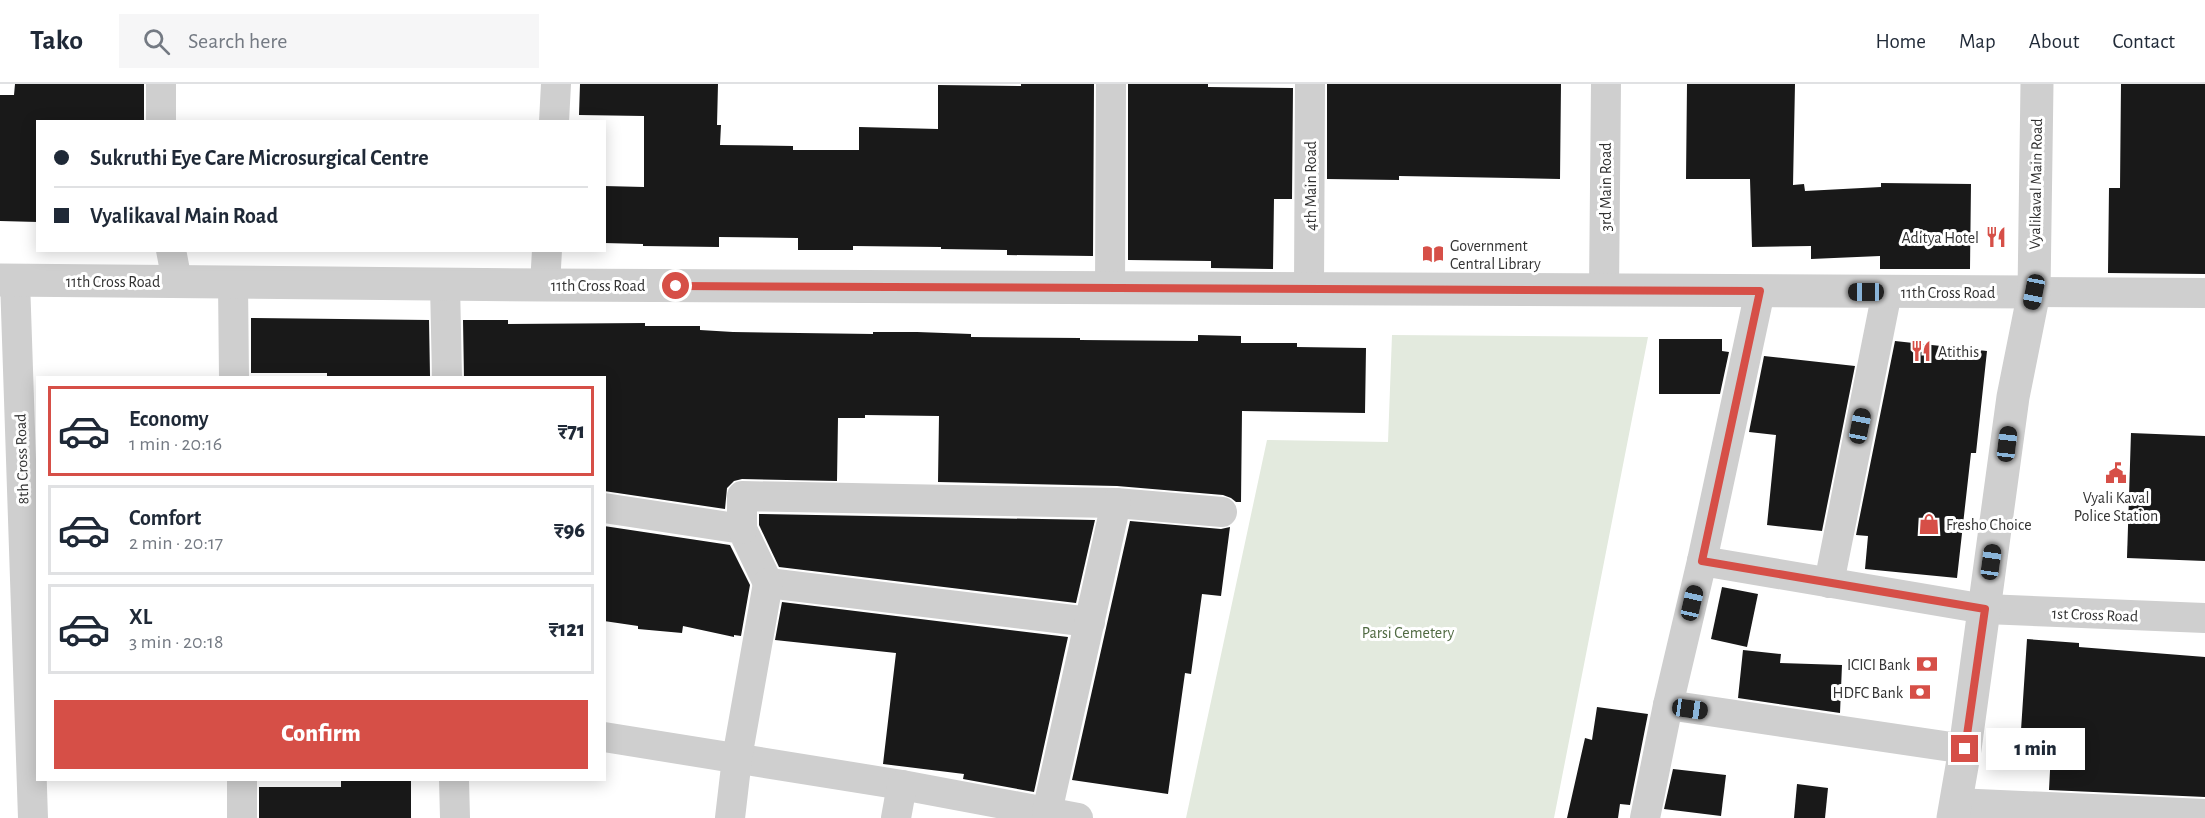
<!DOCTYPE html>
<meta charset="utf-8">
<style>
:root{--surface:#fff;--page:#f6f6f7;--text:#1f2937;--muted:#747a83;--line:#e0e1e3;--accent:#d64f47}
body{margin:0;font-family:"Alegreya Sans",sans-serif;background:var(--page);color:var(--text);height:100vh;display:flex;flex-direction:column;font-size:22px;white-space:nowrap}
*{box-sizing:border-box;margin:0}
p{font-size:20px;color:var(--muted)}
.icon{flex:none;width:33px;height:33px;fill:none;stroke:currentColor;stroke-width:2;stroke-linecap:round;stroke-linejoin:round}
.map{position:relative;flex:1;overflow:hidden}
.details{position:absolute;left:36px;top:292px;width:570px;height:405px;display:flex;flex-direction:column;background:var(--surface);border-radius:0px;box-shadow:0 3px 15px #0003}
.details>*{flex:none}
.top-card{position:absolute;left:36px;top:36px;width:570px;height:132px;border-radius:0px;box-shadow:0 3px 15px #0003;display:grid;align-content:center;height:132px;padding:0 18px;background:var(--surface)}
.end{position:absolute;width:27px;height:27px;margin:-14px;border:8px solid #d64f47;background:#fff;box-shadow:0 0 0 3px #fff}
.from{border-radius:50%}
.bubble{position:absolute;height:42px;border-radius:0px;background:var(--surface);box-shadow:0 3px 15px #0003;font-size:20px;font-weight:800;line-height:42px;text-align:center}
.car{position:absolute;width:18px;height:36px;margin:-18px -9px;border-radius:8px;box-shadow:0 0 4px 2px #0007;background:linear-gradient(#222 24%,#8ab4d8 0 40%,#222 0 76%,#8ab4d8 0 86%,#222 0)}
.top-card b{display:flex;align-items:center;gap:21px;height:57px;font-size:22px}
.top-card b+b{border-top:2px solid var(--line)}
.top-card i{width:15px;height:15px;background:var(--text)}
ul{padding:10px 0 0;list-style:none}
li{display:flex;align-items:center;gap:18px;height:90px;margin:0 12px 9px;padding:0 6px;border:3px solid var(--line);border-radius:0px}
li div{flex:1}
li b{display:block;font-size:22px}
li em{font-style:normal;font-weight:800}
li.current{border-color:var(--accent)}
li>.icon{width:54px;height:54px;stroke-width:1.5}
.cta{display:flex;gap:12px;margin-top:auto;padding:12px 18px}
.cta a{flex:1;height:69px;border-radius:0px;background:var(--accent);color:#fff;font-size:24px;font-weight:800;line-height:69px;text-align:center}
header{display:flex;align-items:center;gap:36px;box-sizing:border-box;height:84px;padding:0 30px;background:var(--surface);border-bottom:2px solid var(--line)}
header strong{font-size:28px}
nav{display:flex;gap:33px;margin-inline-start:auto;font-size:21px}
.search{width:420px;height:54px;background:var(--page);display:flex;align-items:center;gap:15px;box-sizing:border-box;padding:0 21px;border-radius:0px;color:var(--muted);font-size:22px}
.map>svg:first-child{display:block}
.green{fill:#e3eade}
.building{fill:#191919}
.lines{fill:none;stroke-linecap:round;stroke-linejoin:round}
.minor{stroke:#cfcfcf;stroke-width:30}
.tertiary{stroke:#cfcfcf;stroke-width:33}
.route{stroke:#d64f47;stroke-width:8}
.labels{text-anchor:middle;stroke-width:6;stroke-linejoin:round;paint-order:stroke}
.street-label{font-size:16px;fill:#323232;stroke:#fff}
.poi-label{font-size:16px;fill:#323232;stroke:#fff;text-anchor:end}
.park-label{font-size:16px;fill:#506a42;stroke:#fff}
</style>
<header>
<strong>Tako</strong>
<div class="search"><svg class="icon" aria-label="search" viewBox="0 0 24 24"><circle cx="10" cy="10" r="6"/><path d="M15 15l6 6"/></svg>Search here</div>
<nav><a>Home</a><a>Map</a><a>About</a><a>Contact</a></nav>
</header>
<div class="map">
<svg width="2205" height="734" viewBox="0 0 2205 734">
<rect width="100%" height="100%" fill="#fff"/>
<!-- green -->
<path class="green" d="M1392 251 1648 253 1554 734H1186L1267 356 1388 358Z"/>
<!-- building -->
<g class="building">
<path d="M15 0H144V38H38V138L0 137V11H14Z"/>
<path d="M580 0H718L717 41H721L720 61 793 62V66H859V43L938 45V1L1021 2V0H1094L1093 172 1007 171V166L941 165V163L853 162V166H798V154L719 153V163L643 162V160L604 159V102L644 103V32L579 31Z"/>
<path d="M1128 0H1208V3L1293 4 1292 115H1274L1273 185 1211 184V177L1128 176Z"/>
<path d="M1327 0H1561L1560 95 1399 92V96L1327 95Z"/>
<path d="M1687 0H1795L1793 101 1804 100 1805 107 1881 103V99L1971 100 1970 185H1880V172L1811 175V162L1752 163 1750 95H1686Z"/>
<path d="M2121 0H2205V190L2108 189 2109 104H2120Z"/>
<path d="M251 234 429 236 430 292H327V289H251Z"/>
<path d="M463 236H508V240L645 239V242H700V246L733 248 873 250V248H917L971 250V253L1080 254V256L1198 257V251L1241 252V259H1297V263L1366 264 1365 329 1242 327 1241 418H1236L1231 414 1223 411 1117 402 938 398 939 332 865 331V334H838L837 397 742 395 734 397 727 404 725 425 604 407V294H464Z"/>
<path d="M1659 255H1722V267L1729 268 1720 310H1659Z"/>
<path d="M1895 257 1987 267 1976 369H1971L1957 494 1865 485 1868 452 1856 451Z"/>
<path d="M1764 272 1855 282 1822 447 1767 441 1776 351 1749 348Z"/>
<path d="M2131 349 2205 352V477L2127 474Z"/>
<path d="M759 430 1095 436 1076 519 779 483 759 441Z"/>
<path d="M1130 437 1221 445 1230 443 1221 512 1202 510 1191 590 1185 589 1168 710 1072 696Z"/>
<path d="M604 442 730 461 750 501 741 552 734 551V553L683 542 682 549 638 545V542L604 537Z"/>
<path d="M1722 503 1758 510 1747 563 1711 555Z"/>
<path d="M782 518 1068 553 1034 708 963 695 964 690 883 680 896 569 775 556Z"/>
<path d="M2027 555 2079 559V563L2205 573V713L2049 706 2052 648 2021 646Z"/>
<path d="M1743 566 1781 570 1780 579 1842 581 1840 629 1738 614Z"/>
<path d="M1597 623 1648 630 1630 721 1620 720 1618 734H1567L1585 654 1592 656Z"/>
<path d="M1673 685 1726 691 1721 732 1664 725Z"/>
<path d="M341 696H411V734H259V703H341Z"/>
<path d="M1797 700 1828 704 1825 734H1794Z"/>
</g>
<g class="lines">
<!-- minor -->
<g class="minor">
<path d="M161 38V0"/>
<path d="M554 38 556 0"/>
<path d="M171 166 177 197"/>
<path d="M15 196 33 734"/>
<path d="M233 199 234 294"/>
<path d="M445 200 447 294"/>
<path d="M545 201 547 166"/>
<path d="M1110 204 1111 0"/>
<path d="M1309 204 1310 0"/>
<path d="M1604 206 1606 0"/>
<path d="M2034 208 2205 209"/>
<path d="M604 424 742 445 768 499 1090 538"/>
<path d="M742 445V412L1116 419 1222 428"/>
<path d="M1702 477 1985 525 2205 534"/>
<path d="M1829 499 1887 208"/>
<path d="M1668 621 1965 665"/>
<path d="M604 653 902 701 1078 734"/>
<path d="M242 696V734"/>
<path d="M454 696 455 734"/>
<path d="M1955 719 2205 730"/>
<path d="M1047 728 1116 419"/>
<path d="M730 734 737 674 768 499"/>
<path d="M896 734 902 701"/>
<path d="M1645 734 1668 621 1702 477 1760 207"/>
</g>
<!-- tertiary -->
<g class="tertiary">
<path d="M0 196 545 201 2034 208"/>
<path d="M1953 734 1965 665 2013 313 2034 208 2037 0"/>
</g>
</g>
<g class="lines">
<!-- route -->
<path class="route" d="M676 202 1760 207 1702 477 1985 525 1965 665"/>
</g>
<!-- icons -->
<defs>
<symbol id="restaurant-bare" viewBox="-9 -9 18 18"><path d="M-5-6h1v4h1v-4h1v4h1v-4h1v5L-1.5 .5V6h-2V.5L-5-1ZM5-6V6H3V1.5H1.5Q1.5-4 5-6Z" fill="#d64f47" stroke="#fff" stroke-width="2.5" paint-order="stroke"/></symbol>
<symbol id="library-bare" viewBox="-9 -9 18 18"><path d="M-6-4Q-3-5.5-.7-3.5V5Q-3 3-6 4ZM6-4Q3-5.5 .7-3.5V5Q3 3 6 4Z" fill="#d64f47" stroke="#fff" stroke-width="2.5" paint-order="stroke"/></symbol>
<symbol id="civic-bare" viewBox="-9 -9 18 18"><path d="M-.6-6.5H3V-4.5H.6V-3L4-1V1h2V6H-6V1h2V-1L-.6-3ZM-1.2 2.5V6h2.4V2.5Z" fill="#d64f47" stroke="#fff" stroke-width="2.5" paint-order="stroke"/></symbol>
<symbol id="shop-bare" viewBox="-9 -9 18 18"><path d="M-5-2.5h2.3a2.7 3.5 0 0 1 5.4 0H5L5.5 6h-11ZM-1.5-2.5h3a1.5 2.3 0 0 0-3 0Z" fill="#d64f47" stroke="#fff" stroke-width="2.5" paint-order="stroke"/></symbol>
<symbol id="bank-bare" viewBox="-9 -9 18 18"><path d="M-6-4H6V4H-6ZM0-2.3a2.3 2.3 0 1 0 0 4.6a2.3 2.3 0 1 0 0-4.6Z" fill="#d64f47" stroke="#fff" stroke-width="2.5" paint-order="stroke"/></symbol>
</defs>
<g fill-rule="evenodd">
<use href="#restaurant-bare" x="1981" y="138" width="30" height="30"/>
<use href="#library-bare" x="1418" y="155" width="30" height="30"/>
<use href="#restaurant-bare" x="1906" y="252" width="30" height="30"/>
<use href="#civic-bare" x="2101" y="374" width="30" height="30"/>
<use href="#shop-bare" x="1914" y="425" width="30" height="30"/>
<use href="#bank-bare" x="1912" y="565" width="30" height="30"/>
<use href="#bank-bare" x="1905" y="593" width="30" height="30"/>
</g>
<g class="labels">
<!-- street labels -->
<g class="street-label">
<text transform="translate(2035 100) rotate(-89)" y="6">Vyalikaval Main Road</text>
<text transform="translate(1310 102) rotate(-90)" y="6">4th Main Road</text>
<text transform="translate(1605 103) rotate(-90)" y="6">3rd Main Road</text>
<text x="113" y="203">11th Cross Road</text>
<text x="598" y="207">11th Cross Road</text>
<text x="1948" y="214">11th Cross Road</text>
<text transform="translate(21 375) rotate(-92)" y="6">8th Cross Road</text>
<text transform="translate(2095 530) rotate(2)" y="6">1st Cross Road</text>
</g>
<!-- poi labels -->
<g class="poi-label">
<text x="1979" y="159">Aditya Hotel</text>
<text x="1450" y="167" text-anchor="start">Government<tspan x="1450" dy="18">Central Library</tspan></text>
<text x="1938" y="273" text-anchor="start">Atithis</text>
<text x="2116" y="419" text-anchor="middle">Vyali Kaval<tspan x="2116" dy="18">Police Station</tspan></text>
<text x="1946" y="446" text-anchor="start">Fresho Choice</text>
<text x="1910" y="586">ICICI Bank</text>
<text x="1903" y="614">HDFC Bank</text>
</g>
<!-- park labels -->
<g class="park-label">
<text x="1408" y="554">Parsi Cemetery</text>
</g>
</g>
</svg>
<i class="end from" style="left:676px;top:202px"></i>
<i class="end" style="left:1965px;top:665px"></i>
<div class="bubble" style="left:1986px;top:644px;width:99px">1 min</div>
<i class="car" style="left:1866px;top:208px;rotate:270deg"></i>
<i class="car" style="left:2034px;top:208px;rotate:191deg"></i>
<i class="car" style="left:1860px;top:342px;rotate:11deg"></i>
<i class="car" style="left:2007px;top:360px;rotate:7deg"></i>
<i class="car" style="left:1991px;top:478px;rotate:8deg"></i>
<i class="car" style="left:1692px;top:519px;rotate:13deg"></i>
<i class="car" style="left:1690px;top:625px;rotate:98deg"></i>
<div class="top-card">
<b><i class="from"></i>Sukruthi Eye Care Microsurgical Centre</b>
<b><i></i>Vyalikaval Main Road</b>
</div>
<section class="details">
<ul>
<li class="current"><svg class="icon" aria-label="car" viewBox="0 0 24 24"><path d="M5 17H2v-5l4-1 3-4h7l3 4 3 1v5h-3M9 17h6M6 11h13"/><circle cx="7" cy="17" r="2"/><circle cx="17" cy="17" r="2"/></svg><div><b>Economy</b><p>1 min · 20:16</p></div><em>₹71</em></li>
<li><svg class="icon" aria-label="car" viewBox="0 0 24 24"><path d="M5 17H2v-5l4-1 3-4h7l3 4 3 1v5h-3M9 17h6M6 11h13"/><circle cx="7" cy="17" r="2"/><circle cx="17" cy="17" r="2"/></svg><div><b>Comfort</b><p>2 min · 20:17</p></div><em>₹96</em></li>
<li><svg class="icon" aria-label="car" viewBox="0 0 24 24"><path d="M5 17H2v-5l4-1 3-4h7l3 4 3 1v5h-3M9 17h6M6 11h13"/><circle cx="7" cy="17" r="2"/><circle cx="17" cy="17" r="2"/></svg><div><b>XL</b><p>3 min · 20:18</p></div><em>₹121</em></li>
</ul>
<div class="cta"><a>Confirm</a></div>
</section>
</div>
